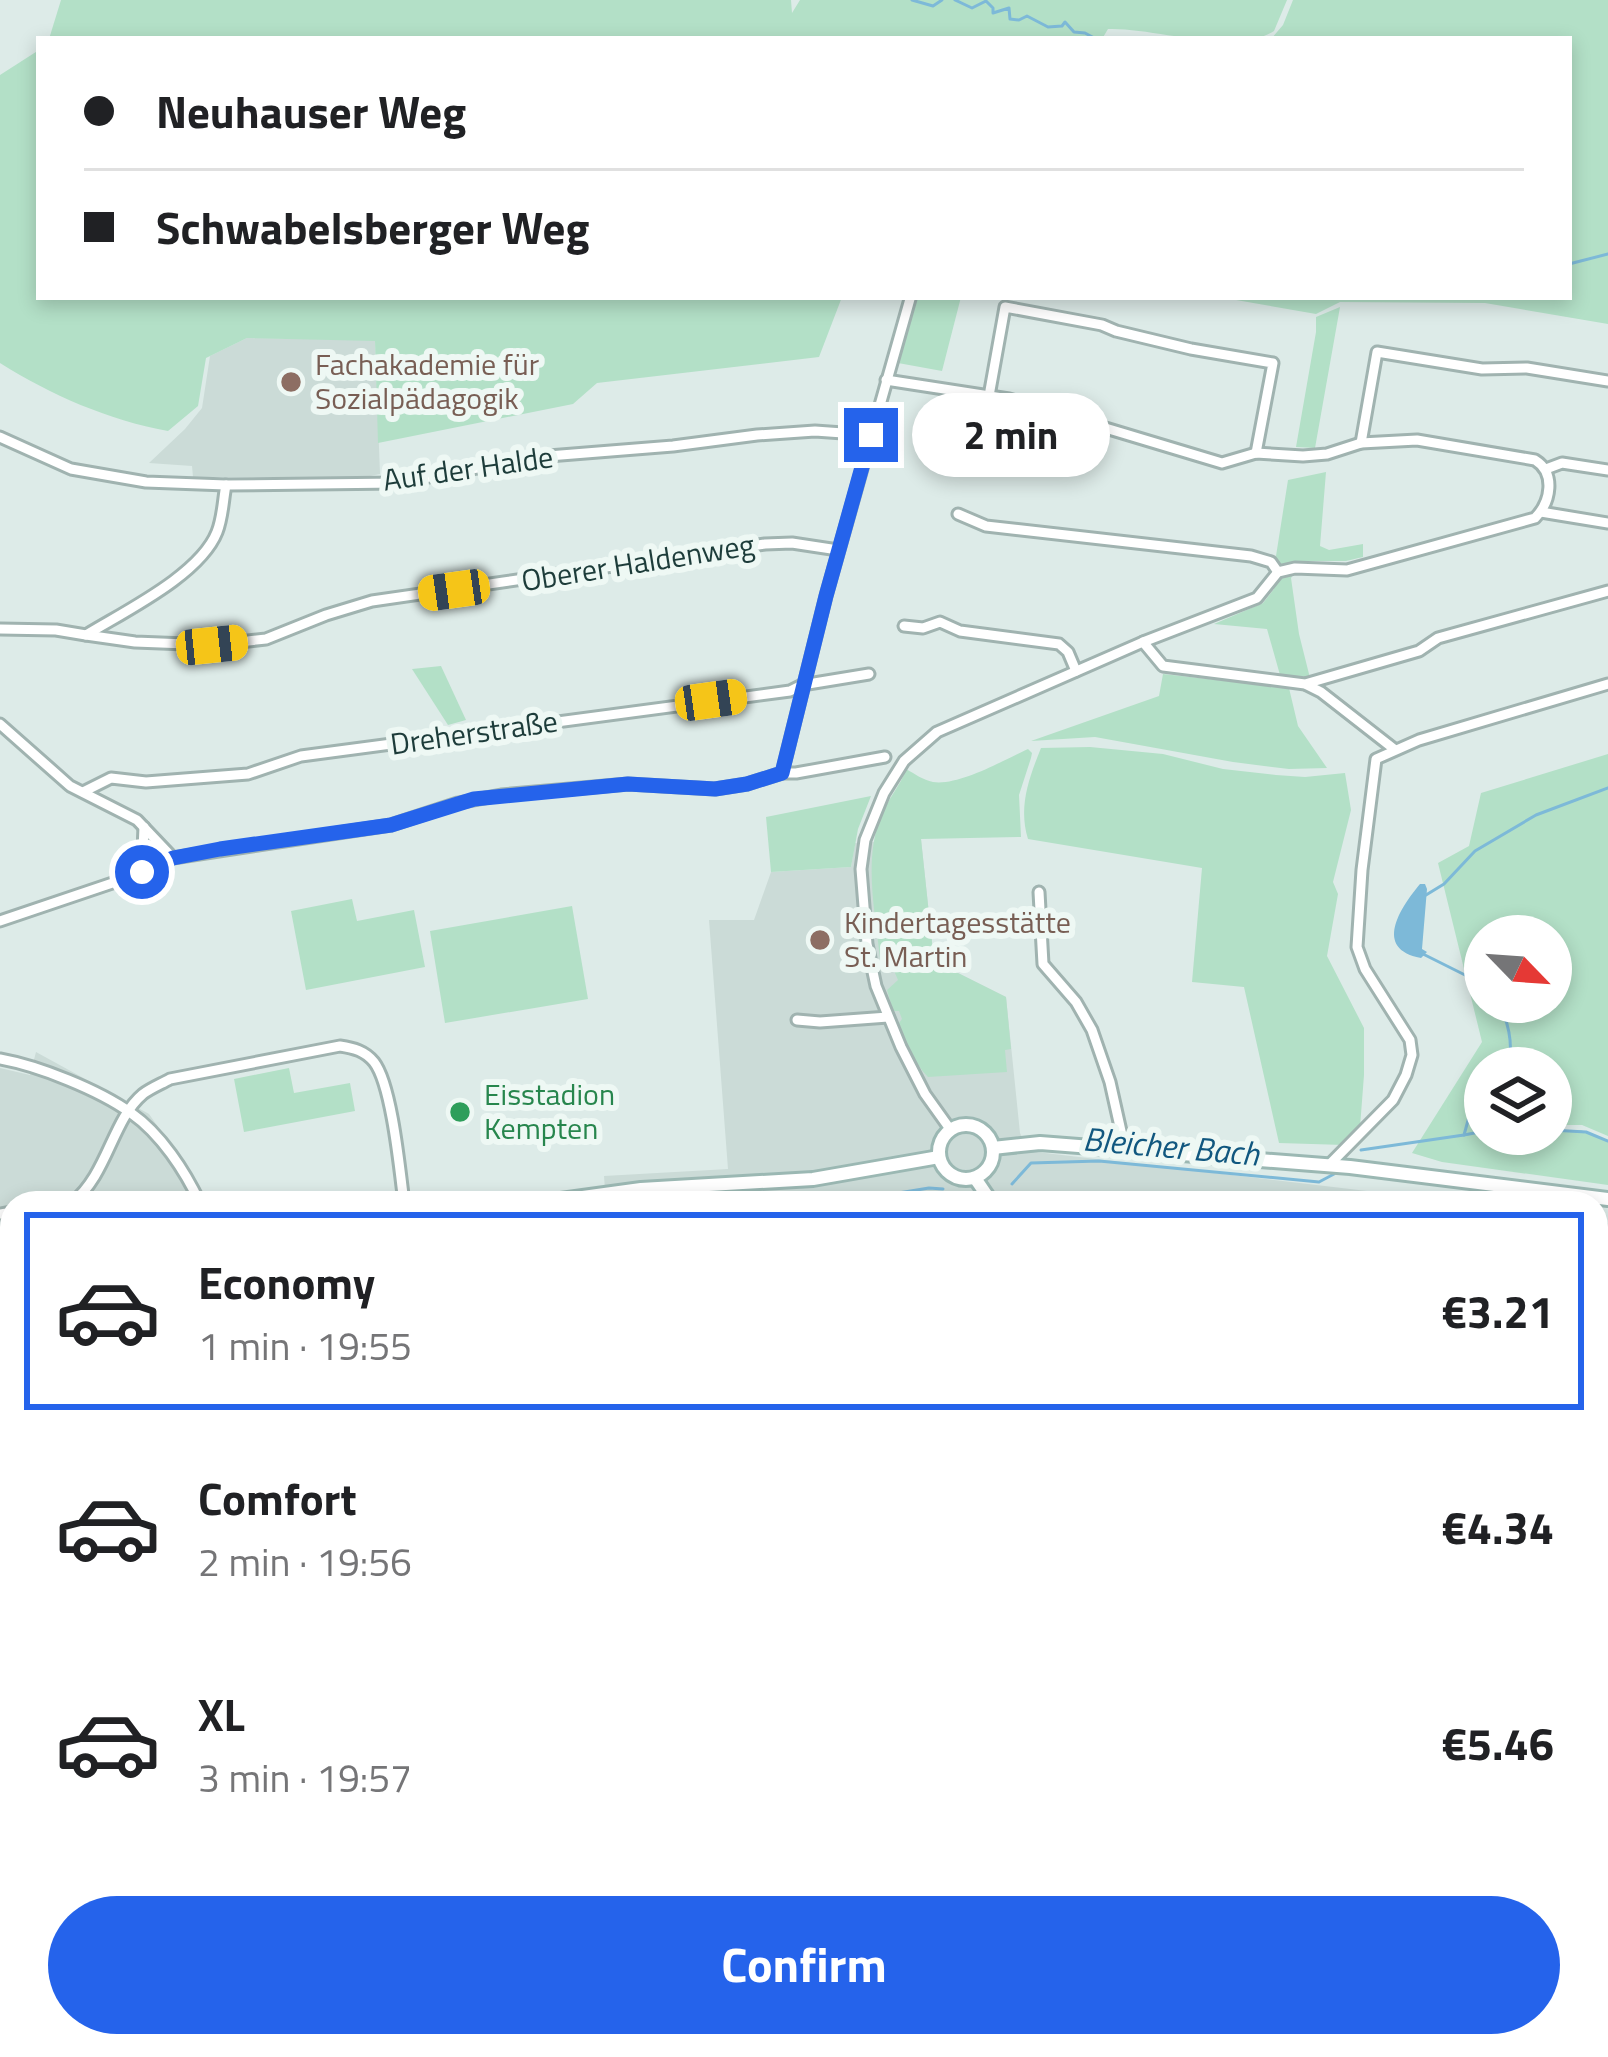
<!DOCTYPE html>
<meta charset="utf-8">
<style>
:root{--surface:#fff;--page:#f6f6f6;--text:#202124;--muted:#757577;--line:#e0e0e0;--accent:#2563eb}
body{margin:0;font-family:"Titillium Web",sans-serif;background:var(--page);color:var(--text);height:100vh;display:flex;flex-direction:column;font-size:45px;white-space:nowrap}
*{box-sizing:border-box;margin:0}
p{font-size:39px;color:var(--muted)}
.icon{flex:none;width:66px;height:66px;fill:none;stroke:currentColor;stroke-width:2;stroke-linecap:round;stroke-linejoin:round}
.map{position:relative;flex:1;overflow:hidden}
.details{position:absolute;left:0px;top:1191px;width:1608px;height:867px;display:flex;flex-direction:column;background:var(--surface);border-radius:36px 36px 0 0;box-shadow:0 6px 18px #0003}
.details>*{flex:none}
.guide{position:absolute;left:36px;top:36px;width:1536px;height:264px;border-radius:0px;box-shadow:0 6px 18px #0003;display:grid;align-content:center;height:264px;padding:0 48px;background:var(--surface)}
.needle{width:78px;rotate:115deg}
.controls{position:absolute;left:1464px;top:915px;display:grid;gap:24px}
.controls a{display:grid;place-items:center;width:108px;height:108px;border-radius:50%;background:var(--surface);box-shadow:0 6px 18px #0003;font-size:60px}
.end{position:absolute;width:54px;height:54px;margin:-27px;border:15px solid #2563eb;background:#fff;box-shadow:0 0 0 6px #fff}
.from{border-radius:50%}
.bubble{position:absolute;height:84px;border-radius:42px;background:var(--surface);box-shadow:0 6px 18px #0003;font-size:39px;font-weight:700;line-height:84px;text-align:center}
.car{position:absolute;width:36px;height:72px;margin:-36px -18px;border-radius:15px;box-shadow:0 0 9px 3px #0007;background:linear-gradient(#f5c518 24%,#345 0 40%,#f5c518 0 76%,#345 0 86%,#f5c518 0)}
.guide b{display:flex;align-items:center;gap:42px;height:114px;font-size:45px}
.guide b+b{border-top:3px solid var(--line)}
.guide i{width:30px;height:30px;background:var(--text)}
ul{padding:21px 0 0;list-style:none}
li{display:flex;align-items:center;gap:36px;height:198px;margin:0 24px 18px;padding:0 24px;border:6px solid transparent;border-radius:0px}
li div{flex:1}
li b{display:block;font-size:45px}
li em{font-style:normal;font-weight:700}
li.selected{border-color:var(--accent)}
li>.icon{width:108px;height:108px;stroke-width:1.5}
.action{display:flex;gap:24px;margin-top:auto;padding:24px 48px}
.action a{flex:1;height:138px;border-radius:72px;background:var(--accent);color:#fff;font-size:48px;font-weight:700;line-height:138px;text-align:center}
.map>svg:first-child{display:block}
.built{fill:#cbdbd7}
.green{fill:#b3e0c7;fill-rule:evenodd}
.water{fill:#7db9d8}
.lines{fill:none;stroke-linecap:round;stroke-linejoin:round}
.stream{stroke:#7db9d8;stroke-width:3}
.street-casing{stroke:#a0b3b0;stroke-width:15}
.secondary-casing{stroke:#9bb8b3;stroke-width:18}
.street{stroke:#fff;stroke-width:9}
.secondary{stroke:#fff;stroke-width:12}
.route{stroke:#2563eb;stroke-width:15}
.education-dot{fill:#8d6e63;stroke:#eef8f4;stroke-width:4.5}
.leisure-dot{fill:#2e9e5b;stroke:#eef8f4;stroke-width:4.5}
.labels{text-anchor:middle;stroke-width:12;stroke-linejoin:round;paint-order:stroke}
.education-label{font-size:30px;fill:#785e54;stroke:#eef8f4;text-anchor:start}
.street-label{font-size:30px;fill:#1d3c3a;stroke:#eef8f4}
.leisure-label{font-size:30px;fill:#27864d;stroke:#eef8f4;text-anchor:start}
.water-label{font-size:33px;font-style:italic;fill:#11577f;stroke:#eef8f4}
</style>
<div class="map">
<svg width="1608" height="2057" viewBox="0 0 1608 2057">
<rect width="100%" height="100%" fill="#ddebe8"/>
<!-- built -->
<g class="built">
<path d="M247 338 375 340 380 474 365 477H193L192 466 149 463 185 429 202 408 210 356Z"/>
<path d="M921 839 934 961 1006 997 1020 1133 1028 1151 1468 1203H606L604 1176 728 1169 709 920H754L771 872 851 867 855 843Z"/>
<path d="M36 1052 149 1114 211 1203H12V1521L0 1519V1068L30 1075Z"/>
<path d="M1596 1221 1608 1223V1340L1596 1350Z"/>
</g>
<!-- green -->
<g class="green">
<path d="M61 0H791L792 13 800 0H1287L1274 31C1235 56 1153 27 1108 29L1102 39H49Z"/>
<path d="M1293 0H1608V324L1485 303 1340 302 1316 314 1219 297H1569V39H1271L1283 25Z"/>
<path d="M39 50V297H842L819 357 597 383 573 404 378 443 375 341 247 338 206 358 198 406 168 431C108 420 51 395 0 363V75Z"/>
<path d="M918 297H961L942 371 898 363 896 359 910 312 914 309Z"/>
<path d="M1340 307 1315 448 1296 447 1316 332V317Z"/>
<path d="M1326 472 1320 546 1329 550 1363 544V557L1346 561H1303L1291 578 1299 634 1310 678 1280 675 1267 629 1214 624 1263 603 1274 589 1276 556 1288 480Z"/>
<path d="M441 666 466 720 448 725 412 669Z"/>
<path d="M1163 674 1289 688 1298 726 1327 768 1289 769 1233 762 1095 737 1031 741 1159 696Z"/>
<path d="M1090 747 1163 754 1223 769 1276 775 1305 777 1345 773 1351 810 1333 882 1338 894 1327 956 1364 1028V1075L1360 1127 1344 1145 1279 1143 1244 987 1192 982 1202 868 1028 839C1018 807 1029 778 1041 748Z"/>
<path d="M1028 749 1032 753 1031 758 1019 795 1021 837 921 839 934 961 1006 997 1011 1049 1005 1050 1007 1072 928 1077C914 1063 906 1042 899 1023L902 1019 899 1011H893L887 990 898 980 888 957 880 958C875 911 864 862 880 818 887 800 901 785 906 769 915 774 923 780 933 782 959 786 1004 760 1028 749Z"/>
<path d="M1608 754V1136L1582 1125H1551V1068H1485V1126L1476 1128 1475 1132 1551 1134V1130H1581L1608 1141V1185L1442 1162 1412 1153 1482 1042 1438 863 1469 846 1481 793ZM1485 936H1551V1002H1485Z"/>
<path d="M871 796 858 829 851 867 771 872 766 817Z"/>
<path d="M352 899 357 921 414 910 425 967 306 990 291 911Z"/>
<path d="M572 906 588 999 445 1023 430 931Z"/>
<path d="M289 1068 294 1093 350 1083 355 1111 244 1132 234 1079Z"/>
<path d="M1608 1635V1752L1596 1756V1662Z"/>
<path d="M0 1637 12 1648V2046H190V2057H0Z"/>
<path d="M1608 1951V2057H1536L1527 2046H1596V1963Z"/>
<path d="M249 2046H539L551 2056 249 2057Z"/>
<path d="M587 2046H683L690 2057H602Z"/>
<path d="M931 2046H1202L1198 2057H946Z"/>
</g>
<!-- water -->
<g class="water">
<path d="M1420 884H1425L1427 889 1422 949 1427 952 1421 958C1373 949 1400 908 1420 884Z"/>
<path d="M0 1551 12 1558V1648L0 1637Z"/>
<path d="M1608 1803V1931L1596 1943V1910L1603 1902 1606 1866 1596 1855V1805Z"/>
<path d="M1264 2046H1355L1351 2057H1263Z"/>
</g>
<g class="lines">
<!-- stream -->
<g class="stream">
<path d="M912 0 933 6 942 0"/>
<path d="M955 0 972 8 986 1 993 8V13L1009 8 1010 19 1019 20 1027 16 1048 27 1062 26 1065 22 1074 32 1085 33 1096 39"/>
<path d="M1569 264 1608 254"/>
<path d="M1426 895 1444 884 1475 851 1536 815 1608 788"/>
<path d="M1423 954 1479 982 1485 988"/>
<path d="M1494 1068 1510 1057C1512 1038 1507 1019 1498 1002"/>
<path d="M1551 1130 1586 1132 1608 1141"/>
<path d="M1464 1135 1485 1131"/>
<path d="M1361 1150 1464 1135 1475 1095 1485 1076"/>
<path d="M1012 1184 1031 1163 1099 1161 1319 1182 1334 1174"/>
<path d="M837 1203 929 1188 943 1189"/>
<path d="M1003 2046 1013 2057"/>
<path d="M1229 2057 1231 2052 1266 2049"/>
</g>
<defs>
<g id="street">
<path d="M886 380 1009 399 1222 463 1256 453 1303 456 1327 454 1361 443 1417 440 1535 460C1556 473 1551 502 1535 518L1347 570 1295 568 1278 572 1257 598 1143 642 937 732 904 761 884 793 865 840 861 869 867 944 876 986 901 1047 925 1094 950 1129"/>
<path d="M989 396 1005 307 1102 325 1116 331 1191 349 1273 363 1256 453"/>
<path d="M0 437 71 469 146 482 226 485 397 483 536 457 673 446 757 435 815 431 871 435"/>
<path d="M1361 443 1377 352 1482 369 1527 368 1608 381"/>
<path d="M1546 469 1562 463 1608 470"/>
<path d="M1541 512 1608 523"/>
<path d="M958 514 986 526 1251 556 1271 562 1278 572"/>
<path d="M904 626 923 628 940 622 960 631 1059 644 1068 652 1076 671"/>
<path d="M0 629 56 630 86 635C125 611 200 575 217 532 223 517 223 500 226 485"/>
<path d="M86 635 135 642 212 645 266 639 326 615 372 601 765 544 792 543 838 550"/>
<path d="M1143 642 1163 666 1305 684 1419 651 1438 638 1608 591"/>
<path d="M1307 685 1321 692 1394 749"/>
<path d="M0 724 70 786 137 820 173 858"/>
<path d="M782 773 826 596 910 299"/>
<path d="M83 792 111 778 146 782 248 774 301 756 790 691 802 685 869 674"/>
<path d="M142 872 144 827"/>
<path d="M1039 892 1043 964 1076 1002 1092 1030 1110 1082 1125 1149"/>
<path d="M0 921 148 871 173 858 391 825 458 803 501 795 628 784 715 789 747 784 782 773H796L885 757"/>
<path d="M797 1020 820 1022 888 1017"/>
<path d="M0 1059C39 1066 99 1090 131 1113 161 1134 185 1171 200 1203"/>
<path d="M1329 1165 1393 1100 1406 1075 1412 1055 1410 1040 1365 969 1357 947 1362 870 1376 759 1419 740 1608 684"/>
<path d="M72 1203C108 1174 112 1120 143 1094 151 1088 161 1084 170 1079L340 1046C354 1048 365 1051 374 1062 392 1085 400 1172 404 1203"/>
<path d="M0 1214 12 1212"/>
</g>
<g id="secondary">
<circle cx="966" cy="1152" r="27"/>
<path d="M993 1148 1040 1143 1350 1167 1608 1199"/>
<path d="M975 1178 992 1203"/>
<path d="M539 1203 641 1189 813 1179 939 1157"/>
<path d="M0 1287H12"/>
<path d="M1457 2046 1468 2057"/>
</g>
</defs>
<!-- street casing -->
<use href="#street" class="street-casing"/>
<!-- secondary casing -->
<use href="#secondary" class="secondary-casing"/>
<!-- street -->
<use href="#street" class="street"/>
<!-- secondary -->
<use href="#secondary" class="secondary"/>
</g>
<g class="lines">
<!-- route -->
<path class="route" d="M142 872 173 858 220 849 391 825 474 799 628 784 715 789 747 784 782 773 826 596 871 435"/>
</g>
<!-- markers -->
<g class="education-dot">
<circle cx="291" cy="382" r="12"/>
<circle cx="820" cy="940" r="12"/>
</g>
<circle class="leisure-dot" cx="460" cy="1112" r="12"/>
<g class="labels">
<!-- education labels -->
<g class="education-label">
<text x="315" y="375">Fachakademie für<tspan x="315" dy="34">Sozialpädagogik</tspan></text>
<text x="844" y="933">Kindertagesstätte<tspan x="844" dy="34">St. Martin</tspan></text>
</g>
<!-- street labels -->
<g class="street-label">
<text transform="translate(468 469) rotate(-8)" y="10">Auf der Halde</text>
<text transform="translate(638 563) rotate(-9)" y="10">Oberer Haldenweg</text>
<text transform="translate(474 733) rotate(-8)" y="10">Dreherstraße</text>
</g>
<!-- leisure labels -->
<g class="leisure-label">
<text x="484" y="1105">Eisstadion<tspan x="484" dy="34">Kempten</tspan></text>
</g>
<!-- water labels -->
<g class="water-label">
<text transform="translate(1171 1146) rotate(5)" y="12">Bleicher Bach</text>
</g>
</g>
</svg>
<div class="controls">
<a><svg class="needle" viewBox="-14 -14 28 28"><path d="M0-13l5 13h-10z" fill="#e53935"/><path d="M0 13l5-13h-10z" fill="#757577"/></svg></a>
<a><svg class="icon" aria-label="layers" viewBox="0 0 24 24"><path d="M12 4l9 5-9 5-9-5zM3 14l9 5 9-5"/></svg></a>
</div>
<i class="end from" style="left:142px;top:872px"></i>
<i class="end" style="left:871px;top:435px"></i>
<div class="bubble" style="left:912px;top:393px;width:198px">2 min</div>
<i class="car" style="left:454px;top:590px;rotate:262deg"></i>
<i class="car" style="left:212px;top:645px;rotate:84deg"></i>
<i class="car" style="left:711px;top:700px;rotate:82deg"></i>
<div class="guide">
<b><i class="from"></i>Neuhauser Weg</b>
<b><i></i>Schwabelsberger Weg</b>
</div>
<section class="details">
<ul>
<li class="selected"><svg class="icon" aria-label="car" viewBox="0 0 24 24"><path d="M5 17H2v-5l4-1 3-4h7l3 4 3 1v5h-3M9 17h6M6 11h13"/><circle cx="7" cy="17" r="2"/><circle cx="17" cy="17" r="2"/></svg><div><b>Economy</b><p>1 min · 19:55</p></div><em>€3.21</em></li>
<li><svg class="icon" aria-label="car" viewBox="0 0 24 24"><path d="M5 17H2v-5l4-1 3-4h7l3 4 3 1v5h-3M9 17h6M6 11h13"/><circle cx="7" cy="17" r="2"/><circle cx="17" cy="17" r="2"/></svg><div><b>Comfort</b><p>2 min · 19:56</p></div><em>€4.34</em></li>
<li><svg class="icon" aria-label="car" viewBox="0 0 24 24"><path d="M5 17H2v-5l4-1 3-4h7l3 4 3 1v5h-3M9 17h6M6 11h13"/><circle cx="7" cy="17" r="2"/><circle cx="17" cy="17" r="2"/></svg><div><b>XL</b><p>3 min · 19:57</p></div><em>€5.46</em></li>
</ul>
<div class="action"><a>Confirm</a></div>
</section>
</div>
